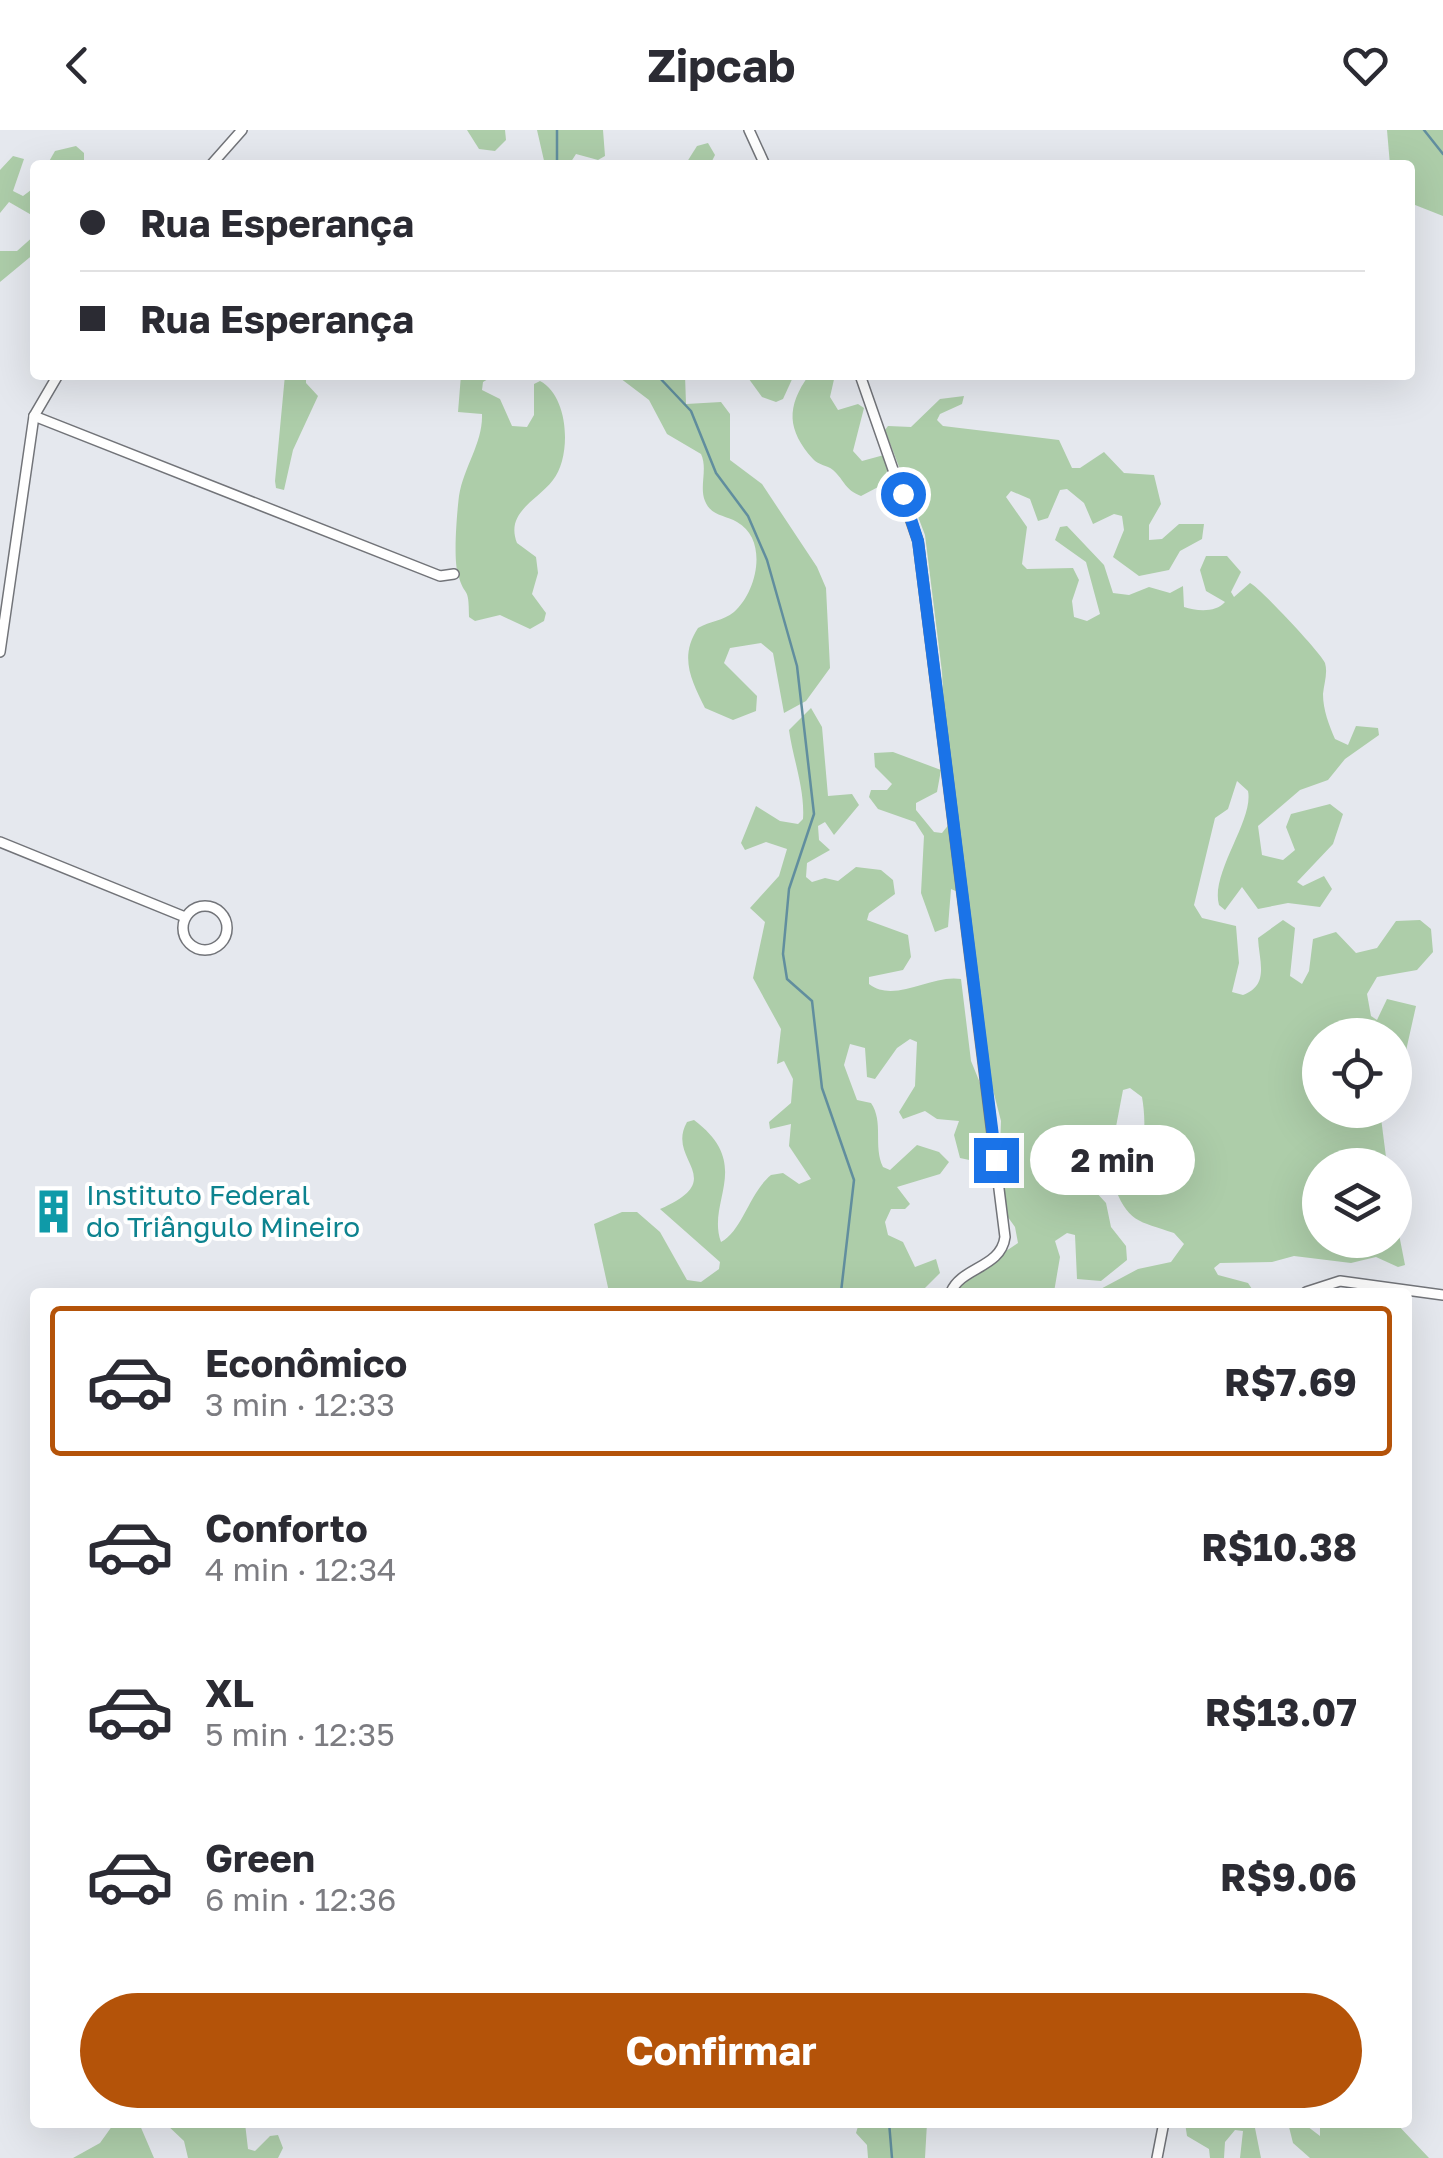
<!DOCTYPE html>
<html lang="pt">
<meta charset="utf-8">
<style>
:root{--surface:#fff;--page:#f2f2f3;--text:#2b2b33;--muted:#7c7c81;--line:#e1e1e2;--accent:#b45309}
body{margin:0;font-family:"Golos Text",sans-serif;background:var(--page);color:var(--text);height:100vh;display:flex;flex-direction:column;font-size:38px;white-space:nowrap}
*{box-sizing:border-box;margin:0}
p{font-size:32px;color:var(--muted)}
.icon{flex:none;width:55px;height:55px;fill:none;stroke:currentColor;stroke-width:2;stroke-linecap:round;stroke-linejoin:round}
.map{position:relative;flex:1;overflow:hidden}
.sheet{position:absolute;left:30px;top:1158px;width:1382px;height:840px;display:flex;flex-direction:column;background:var(--surface);border-radius:10px;box-shadow:0 10px 40px #0002}
.sheet>*{flex:none}
.guide{position:absolute;left:30px;top:30px;width:1385px;height:220px;border-radius:10px;box-shadow:0 10px 40px #0002;display:grid;align-content:center;height:220px;padding:0 50px;background:var(--surface)}
.fabs{position:absolute;left:1302px;top:888px;display:grid;gap:20px}
.fabs a{display:grid;place-items:center;width:110px;height:110px;border-radius:50%;background:var(--surface);box-shadow:0 10px 40px #0002;font-size:50px}
.end{position:absolute;width:45px;height:45px;margin:-22px;border:12px solid #1a73e8;background:#fff;box-shadow:0 0 0 5px #fff}
.from{border-radius:50%}
.bubble{position:absolute;height:70px;border-radius:35px;background:var(--surface);box-shadow:0 10px 40px #0002;font-size:32px;font-weight:700;line-height:70px;text-align:center}
.guide b{display:flex;align-items:center;gap:35px;height:95px;font-size:38px}
.guide b+b{border-top:2px solid var(--line)}
.guide i{width:25px;height:25px;background:var(--text)}
ul{padding:18px 0 0;list-style:none}
li{display:flex;align-items:center;gap:30px;height:150px;margin:0 20px 15px;padding:0 30px;border:5px solid transparent;border-radius:10px}
li div{flex:1}
li b{display:block;font-size:38px}
li em{font-style:normal;font-weight:700}
li.on{border-color:var(--accent)}
li>.icon{width:90px;height:90px;stroke-width:1.5}
.primary-button{display:flex;gap:20px;margin-top:auto;padding:20px 50px}
.primary-button a{flex:1;height:115px;border-radius:60px;background:var(--accent);color:#fff;font-size:40px;font-weight:700;line-height:115px;text-align:center}
header{display:flex;justify-content:space-between;align-items:center;height:130px;padding:0 50px;background:var(--surface);font-size:45px;font-weight:700}
.map>svg:first-child{display:block}
.green{fill:#adcda9}
.lines{fill:none;stroke-linecap:round;stroke-linejoin:round}
.stream{stroke:#618e9e;stroke-width:2.5}
.street-casing{stroke:#727479;stroke-width:12}
.street{stroke:#fff;stroke-width:9}
.route{stroke:#1a73e8;stroke-width:12}
.labels{text-anchor:middle;stroke-width:8;stroke-linejoin:round;paint-order:stroke}
.culture-label{font-size:28px;fill:#0d838f;stroke:#fff;text-anchor:start}
</style>
<header><svg class="icon" aria-label="back" viewBox="0 0 24 24"><path d="M15 5l-7 7 7 7"/></svg>Zipcab<svg class="icon" aria-label="heart" viewBox="0 0 24 24"><path d="M12 20l-8-8c-3-5 5-10 8-4 3-6 11-1 8 4z"/></svg></header>
<div class="map">
<svg width="1443" height="2028" viewBox="0 0 1443 2028">
<rect width="100%" height="100%" fill="#e5e8ee"/>
<!-- green -->
<g class="green">
<path d="M467 0H505L506 10 495 21 479 19Z"/>
<path d="M537 0H603L605 26 598 30 576 24 569 35H545Z"/>
<path d="M1387 0H1443V86L1410 73V35H1390Z"/>
<path d="M708 13 715 25 710 35H685L697 16Z"/>
<path d="M76 16 84 23V35H47L55 21Z"/>
<path d="M13 26 24 29 13 61 23 66 35 57V87L9 72 0 83V40Z"/>
<path d="M35 105V123L0 152V121H17Z"/>
<path d="M285 245H306V253L318 266 293 320 284 360 276 358 275 351Z"/>
<path d="M461 245H495L483 252 482 260 500 269 512 296 527 297 534 285V254L540 251C569 266 572 326 553 350 537 371 505 382 517 413L536 427 538 443 532 464 546 483 544 491 530 499 500 485 475 491 469 487C469 453 465 470 458 444 453 429 457 382 459 366 464 336 483 313 482 284L458 282Z"/>
<path d="M616 245H685L686 274 721 272 730 284V330L762 354 817 437 826 458 830 538 806 571 784 583 773 523 761 513 730 518 724 533 757 566 756 581 733 590 705 578C691 550 679 527 698 498 710 491 723 491 734 482 757 462 769 410 737 392 725 385 711 386 705 371 699 357 708 339 701 324L667 304 649 270Z"/>
<path d="M746 245H794L783 269 776 272 762 267Z"/>
<path d="M809 245H835L830 267 838 280 858 274 864 278 853 321 862 331 884 325 889 337 880 356 861 366C845 360 845 351 833 340 827 335 818 335 813 329 787 300 786 277 809 245Z"/>
<path d="M964 266 962 274 940 284 937 290 943 296 1059 310 1072 338H1080L1104 322 1124 343 1154 345 1161 374 1149 395V410L1162 409 1179 394H1204L1202 409 1180 421 1169 440 1139 446 1113 427 1124 400 1122 386 1114 384 1093 394 1084 373 1067 359 1060 360 1048 388 1038 391 1030 369 1011 361 1006 367 1027 397 1022 434 1027 439 1073 438 1079 450 1072 471 1074 487 1087 491 1100 484 1086 432 1055 410 1060 397 1067 396 1104 435 1113 463 1129 465 1149 457 1170 463 1183 456 1184 477C1196 481 1216 483 1225 472L1206 461 1200 440 1206 426H1227L1241 442 1231 462 1234 467 1250 453C1258 456 1322 524 1325 533 1328 543 1324 554 1323 564 1323 580 1329 595 1335 609L1348 615 1356 596 1378 598 1379 605 1345 629 1328 650 1300 660 1258 696 1262 725 1283 730 1295 720 1286 697 1291 684 1330 674 1343 684 1333 714 1297 752 1303 756 1324 746 1332 759 1320 777 1288 773 1258 779 1242 757 1225 780 1219 775C1210 743 1254 690 1248 661L1237 651 1228 679 1215 688 1194 775 1202 788 1236 796 1239 833 1232 862 1243 865C1270 855 1259 831 1258 808L1283 790 1295 798 1290 846 1302 854 1309 841 1313 809 1336 802 1356 823 1377 818 1396 791 1420 790 1431 799 1433 822 1417 840 1377 847 1367 864 1371 886 1377 890 1387 869 1416 876 1399 952 1395 948V905H1320V980H1380L1387 1035H1320V1110H1395V1084L1405 1135 1398 1137 1376 1127 1351 1133 1294 1126 1272 1132 1220 1133 1214 1138 1218 1145 1248 1153 1254 1162H1095L1138 1139 1171 1132 1184 1114 1174 1103C1139 1091 1127 1093 1113 1052 1117 1038 1127 1038 1136 1027 1147 1013 1145 984 1142 967L1130 958 1123 960 1111 1023 1090 1034 1084 1049 1106 1073 1111 1097 1126 1116 1127 1130 1101 1151 1077 1149 1075 1105 1067 1103 1055 1111 1060 1127 1054 1162H953L954 1156 1018 1113 1015 1097 1005 1083 999 1044 1001 991 971 875 958 762 951 759 948 797 935 802 921 763 924 706 915 692 878 679 869 667 871 660H887L892 654 875 637 874 623 893 622 941 640 937 662 916 673V680L934 702 942 703 950 693 942 542 925 405 885 300 888 296 911 297 940 269Z"/>
<path d="M811 578 822 597 828 666 852 664 859 675 834 705 825 692 818 696 819 710 830 720 807 733 806 747 812 752 825 748 838 751 856 737 881 740 893 750 895 764 869 783 867 790 908 805 911 827 903 840 869 847V854C895 874 931 844 961 849L971 931 987 970 989 1007 981 1028 974 1031 960 1028 954 1005 959 991 937 989 925 981 903 989 899 982 915 956 917 912 910 909 897 918 875 949 867 947 865 918 850 914 844 935 857 970 871 973C884 992 873 1016 883 1037L890 1040 917 1015 939 1022 949 1032 940 1044 897 1057 910 1074 905 1079H891L885 1092 888 1105 903 1112 915 1137 936 1129 940 1143 921 1162H609L594 1094 622 1082H637L660 1102 687 1150 701 1152 719 1139 720 1132 660 1079C731 1048 665 1031 687 992L694 990C754 1035 706 1071 721 1112 743 1100 749 1063 771 1045L783 1043 799 1054 811 1049 789 1016 791 994 770 999 769 992 791 973 793 949 784 931 777 934 781 899 753 848 765 792 750 778 779 746 787 719 766 712 745 720 741 713 756 676 780 691 798 694 803 689C805 659 793 629 789 600Z"/>
<path d="M115 1992 139 1993 154 2028H73L100 2013Z"/>
<path d="M165 1993H245L248 2019 255 2021 270 2006 278 2005 283 2018 278 2028H188L184 2011Z"/>
<path d="M859 1993H927L925 2028H868L867 2015 856 2003Z"/>
<path d="M1185 1993H1254L1261 2028H1240L1243 2001 1235 2000 1225 2012 1224 2028H1210L1209 2019 1187 2006Z"/>
<path d="M1288 1993H1303L1320 2006V1993H1396L1429 2028H1310L1293 2013Z"/>
</g>
<g class="lines">
<!-- stream -->
<g class="stream">
<path d="M557 0V35"/>
<path d="M1424 0 1443 24"/>
<path d="M657 245 691 281 716 343 748 386 767 430 797 536 814 684 789 759 783 824 787 849 812 871 822 958 854 1050 841 1162"/>
<path d="M889 1992 892 2028"/>
</g>
<defs>
<g id="street">
<path d="M749 0 765 35"/>
<path d="M211 35 242 0"/>
<path d="M860 245 918 411 1005 1107C1001 1138 961 1137 951 1162"/>
<path d="M34 286 440 446 454 444"/>
<path d="M0 522 34 286 58 245"/>
<path d="M0 712 185 787"/>
<circle cx="205" cy="798" r="22"/>
<path d="M1306 1162 1340 1151 1443 1165"/>
<path d="M1157 2028 1164 1992"/>
</g>
</defs>
<!-- street casing -->
<use href="#street" class="street-casing"/>
<!-- street -->
<use href="#street" class="street"/>
</g>
<g class="lines">
<!-- route -->
<path class="route" d="M903 364 918 411 996 1030"/>
</g>
<!-- icons -->
<defs>
<symbol id="building-bare" viewBox="-9 -9 18 18"><path d="M-4-6H4V6H1V3H-1V6H-4ZM-2.5-4.3h1.7v1.8h-1.7ZM.8-4.3h1.7v1.8H.8ZM-2.5-1h1.7V.8h-1.7ZM.8-1h1.7V.8H.8Z" fill="#0f9aa8" stroke="#fff" stroke-width="2.5" paint-order="stroke"/></symbol>
</defs>
<g fill-rule="evenodd">
<use href="#building-bare" x="22" y="1050" width="63" height="63"/>
</g>
<g class="labels">
<!-- culture labels -->
<g class="culture-label">
<text x="86" y="1075">Instituto Federal<tspan x="86" dy="32">do Triângulo Mineiro</tspan></text>
</g>
</g>
</svg>
<div class="fabs">
<a><svg class="icon" aria-label="locate" viewBox="0 0 24 24"><circle cx="12" cy="12" r="6"/><path d="M12 2v4M12 18v4M2 12h4M18 12h4"/></svg></a>
<a><svg class="icon" aria-label="layers" viewBox="0 0 24 24"><path d="M12 4l9 5-9 5-9-5zM3 14l9 5 9-5"/></svg></a>
</div>
<i class="end from" style="left:903px;top:364px"></i>
<i class="end" style="left:996px;top:1030px"></i>
<div class="bubble" style="left:1030px;top:995px;width:165px">2 min</div>
<div class="guide">
<b><i class="from"></i>Rua Esperança</b>
<b><i></i>Rua Esperança</b>
</div>
<section class="sheet">
<ul>
<li class="on"><svg class="icon" aria-label="car" viewBox="0 0 24 24"><path d="M5 17H2v-5l4-1 3-4h7l3 4 3 1v5h-3M9 17h6M6 11h13"/><circle cx="7" cy="17" r="2"/><circle cx="17" cy="17" r="2"/></svg><div><b>Econômico</b><p>3 min · 12:33</p></div><em>R$7.69</em></li>
<li><svg class="icon" aria-label="car" viewBox="0 0 24 24"><path d="M5 17H2v-5l4-1 3-4h7l3 4 3 1v5h-3M9 17h6M6 11h13"/><circle cx="7" cy="17" r="2"/><circle cx="17" cy="17" r="2"/></svg><div><b>Conforto</b><p>4 min · 12:34</p></div><em>R$10.38</em></li>
<li><svg class="icon" aria-label="car" viewBox="0 0 24 24"><path d="M5 17H2v-5l4-1 3-4h7l3 4 3 1v5h-3M9 17h6M6 11h13"/><circle cx="7" cy="17" r="2"/><circle cx="17" cy="17" r="2"/></svg><div><b>XL</b><p>5 min · 12:35</p></div><em>R$13.07</em></li>
<li><svg class="icon" aria-label="car" viewBox="0 0 24 24"><path d="M5 17H2v-5l4-1 3-4h7l3 4 3 1v5h-3M9 17h6M6 11h13"/><circle cx="7" cy="17" r="2"/><circle cx="17" cy="17" r="2"/></svg><div><b>Green</b><p>6 min · 12:36</p></div><em>R$9.06</em></li>
</ul>
<div class="primary-button"><a>Confirmar</a></div>
</section>
</div>
